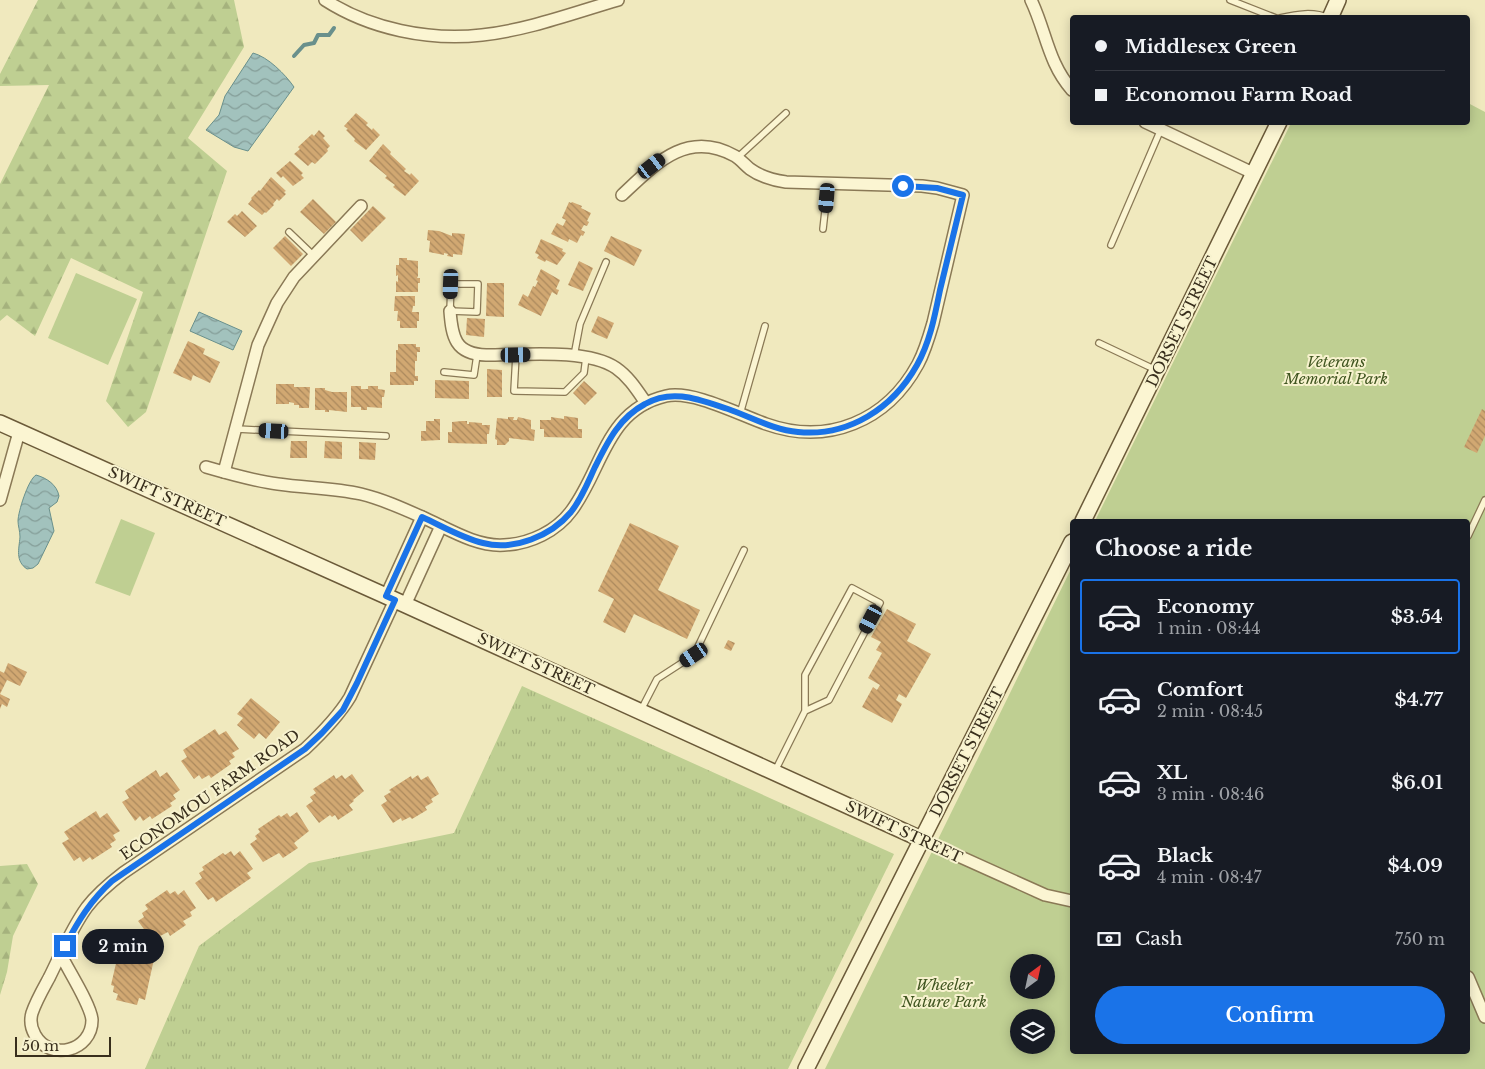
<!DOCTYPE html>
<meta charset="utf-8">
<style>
:root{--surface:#171b24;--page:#242831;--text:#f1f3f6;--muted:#9ea1a6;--line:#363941;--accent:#1a73e8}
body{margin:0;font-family:"Libre Baskerville",serif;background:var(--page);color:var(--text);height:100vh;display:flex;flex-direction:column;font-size:19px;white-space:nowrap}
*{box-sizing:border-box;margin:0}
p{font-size:16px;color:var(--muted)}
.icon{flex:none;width:28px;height:28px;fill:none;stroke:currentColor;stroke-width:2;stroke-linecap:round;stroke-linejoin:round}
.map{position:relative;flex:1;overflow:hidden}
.side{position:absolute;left:1070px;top:519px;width:400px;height:535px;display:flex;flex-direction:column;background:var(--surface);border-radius:5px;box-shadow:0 2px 12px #0003}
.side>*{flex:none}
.guide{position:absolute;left:1070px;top:15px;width:400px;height:110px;border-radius:5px;box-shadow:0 2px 12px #0003;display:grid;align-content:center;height:110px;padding:0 25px;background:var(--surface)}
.needle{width:32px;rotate:33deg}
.fabs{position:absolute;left:1010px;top:954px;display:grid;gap:10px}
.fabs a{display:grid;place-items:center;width:45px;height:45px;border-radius:50%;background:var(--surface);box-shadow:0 2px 12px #0003;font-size:25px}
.scale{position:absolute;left:15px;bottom:12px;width:96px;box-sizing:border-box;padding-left:5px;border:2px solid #382e1c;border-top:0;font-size:14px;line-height:18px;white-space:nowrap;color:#382e1c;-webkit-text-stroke:4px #f7f2ce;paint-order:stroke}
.end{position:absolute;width:22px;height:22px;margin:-11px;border:6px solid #1a73e8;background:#fff;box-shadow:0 0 0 2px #fff}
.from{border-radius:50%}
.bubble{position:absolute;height:35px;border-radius:18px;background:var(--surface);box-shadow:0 2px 12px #0003;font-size:16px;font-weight:600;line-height:35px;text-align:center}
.car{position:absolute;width:15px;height:30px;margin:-15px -8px;border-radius:6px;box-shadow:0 0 4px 1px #0007;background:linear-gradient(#222 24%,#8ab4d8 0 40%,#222 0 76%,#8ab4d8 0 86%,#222 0)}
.guide b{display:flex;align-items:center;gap:18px;height:48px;font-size:19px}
.guide b+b{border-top:1px solid var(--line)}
.guide i{width:12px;height:12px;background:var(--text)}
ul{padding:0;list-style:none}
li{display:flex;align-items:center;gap:15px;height:75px;margin:0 10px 8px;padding:0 15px;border:2px solid transparent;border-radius:5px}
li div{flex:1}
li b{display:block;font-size:19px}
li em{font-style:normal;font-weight:600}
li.active{border-color:var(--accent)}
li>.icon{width:45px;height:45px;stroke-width:1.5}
h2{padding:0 25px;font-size:22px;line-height:60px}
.pay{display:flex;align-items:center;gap:12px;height:55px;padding:0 25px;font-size:19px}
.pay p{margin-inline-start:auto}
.cta{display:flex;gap:10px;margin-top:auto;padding:10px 25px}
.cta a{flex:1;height:58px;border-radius:30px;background:var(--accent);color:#fff;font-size:20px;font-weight:600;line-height:58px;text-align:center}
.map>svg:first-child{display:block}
.grass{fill:url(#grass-tufts)}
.forest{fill:url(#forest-firs)}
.park{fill:#bfcf92;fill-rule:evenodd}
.water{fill:url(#water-waves);stroke:#69908c}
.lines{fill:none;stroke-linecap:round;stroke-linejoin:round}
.stream{stroke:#69908c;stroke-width:4}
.building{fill:url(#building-back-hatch)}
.lane-casing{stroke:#8a7956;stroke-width:8}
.street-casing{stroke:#8a7956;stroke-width:14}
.secondary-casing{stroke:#6b5a39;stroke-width:18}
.lane{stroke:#fbf5d2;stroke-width:5.5}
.street{stroke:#fbf5d2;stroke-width:11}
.secondary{stroke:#fbf5d2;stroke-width:15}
.route{stroke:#1a73e8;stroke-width:6}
.labels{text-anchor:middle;stroke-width:4;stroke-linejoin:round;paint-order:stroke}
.street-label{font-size:15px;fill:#382e1c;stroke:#f7f2ce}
.park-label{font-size:15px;font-style:italic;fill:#415621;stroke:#f7f2ce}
</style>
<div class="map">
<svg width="1485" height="1069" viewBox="0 0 1485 1069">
<defs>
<pattern id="grass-tufts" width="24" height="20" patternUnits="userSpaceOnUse" patternTransform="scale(1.25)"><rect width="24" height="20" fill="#bfcf92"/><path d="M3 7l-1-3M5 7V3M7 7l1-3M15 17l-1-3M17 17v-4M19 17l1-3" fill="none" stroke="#a5b27d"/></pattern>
<pattern id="forest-firs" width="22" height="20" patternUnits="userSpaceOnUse" patternTransform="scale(1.25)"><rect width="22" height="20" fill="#bfcf92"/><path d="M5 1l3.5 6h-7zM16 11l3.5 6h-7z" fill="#a5b27d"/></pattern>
<pattern id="water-waves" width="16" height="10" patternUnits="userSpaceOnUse" patternTransform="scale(1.25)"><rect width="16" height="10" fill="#a2c2bd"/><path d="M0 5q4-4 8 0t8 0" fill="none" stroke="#859e99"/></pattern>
<pattern id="building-back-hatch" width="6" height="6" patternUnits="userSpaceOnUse" patternTransform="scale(1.25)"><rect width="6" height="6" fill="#d1a872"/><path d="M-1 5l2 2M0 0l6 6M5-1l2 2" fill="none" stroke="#ab895d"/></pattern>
</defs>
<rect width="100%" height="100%" fill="#f0e9be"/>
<!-- grass -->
<path class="grass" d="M522 686 894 854 788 1069H145L199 946 309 863 454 833Z"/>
<!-- forest -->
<g class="forest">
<path d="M38 0H234L244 47 188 138 227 171 146 412 128 427 106 401 143 292 71 258 35 336 7 315 0 321V184L49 85 0 86V74Z"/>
<path d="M27 864 38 884 13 936 7 972 0 995V866Z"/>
</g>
<!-- park -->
<g class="park">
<path d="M1468 103 1485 112V1069H825L1072 567V1051H1468V521H1095L1291 123 1468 122ZM1019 962H1046V990H1019ZM1019 1018H1046V1045H1019Z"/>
<path d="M76 273 137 299 108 365 48 338Z"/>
<path d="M121 519 155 533 130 596 95 583Z"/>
</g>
<!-- water -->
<g class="water">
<path d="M253 53C268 57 285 74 294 87L248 151 234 147 206 130 219 115 225 96Z"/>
<path d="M199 312 242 331 233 350 190 331Z"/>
<path d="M36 475C47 478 57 485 59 496L57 502 49 508 54 531 38 564 33 568 27 569C15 561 19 549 20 537 20 531 18 526 18 521 18 512 28 480 36 475Z"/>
</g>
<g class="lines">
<!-- stream -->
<path class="stream" d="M294 56 304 45 314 43 318 35H329L334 28"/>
</g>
<!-- building -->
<g class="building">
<path d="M356 113 368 123 366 125 372 130 373 128 380 135 366 150 354 141 355 139 346 130 348 129 344 126Z"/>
<path d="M319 130 325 136 323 138 330 146 327 149 328 151 315 164 312 162 308 166 294 154 300 149 298 147 312 134 314 136Z"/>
<path d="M383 144 391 152 390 154 406 169 404 171 410 175 411 173 419 181 405 196 393 187 395 185 385 178 387 176 369 161Z"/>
<path d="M290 161 303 173 301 175 304 178 293 186 283 176 281 178 276 173Z"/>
<path d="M271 177 286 191 284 192 286 194 279 201 277 199 273 204 274 205 266 213 265 212 262 215 248 204 252 199 251 198 259 190 260 191Z"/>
<path d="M313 199 336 222 324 234 300 212Z"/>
<path d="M569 202 571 203 572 202 582 206 581 208 591 213 587 221 589 222 587 226 584 225 581 230 585 232 583 236 581 235 577 243 569 239 568 242 551 234 557 223 563 226 566 220 562 218Z"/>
<path d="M373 206 386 218 362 242 350 230Z"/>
<path d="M242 211 257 226 245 237 227 222 235 214 237 216Z"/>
<path d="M428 230 439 231 452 236V233L465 234 462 255 453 254V257L447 256 448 254 444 253V255L429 252 430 241 427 240Z"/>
<path d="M285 236 303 254 291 266 273 248Z"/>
<path d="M611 236 642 250 634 266 604 251Z"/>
<path d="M541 239 563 249 562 251 566 253 557 265 546 260 545 262 537 258 539 255 535 253Z"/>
<path d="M399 258H407V260L418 261V276L417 278H420V283H418V292H396V281L398 282V275L396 276V265H399Z"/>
<path d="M579 261 593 268 583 291 568 285Z"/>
<path d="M541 269 560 280 556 289 559 290 557 295 552 292 541 316 518 305 523 294 528 297 533 286 535 287 538 281 536 280Z"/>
<path d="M487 283H504V317L486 316Z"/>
<path d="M395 296H415V306H413L412 312H419V321H417V328H400V321H397L398 311H394Z"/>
<path d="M598 316 614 323 607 339 591 332Z"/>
<path d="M467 318 485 319 484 337 466 335Z"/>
<path d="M188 341 205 349 203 354 220 362 210 383 193 375 191 381 173 373Z"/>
<path d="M398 344H416V347H420V352H417V361H415V376H418V381H414V385H390V372H396V350H398Z"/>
<path d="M487 369 502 370V397H487Z"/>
<path d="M435 380 469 381V399L435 398Z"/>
<path d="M584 381 597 393 585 405 573 393Z"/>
<path d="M276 384H294V387H310L309 408H299V405H294V403L289 402V404H276Z"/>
<path d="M351 386H361V389H368V386H378V389L385 390 384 397H382V408L367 407V410H361V407H351Z"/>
<path d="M315 388H325V390L332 392H347V412L329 410V412H325V410H315Z"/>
<path d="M1482 409 1485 411V436L1477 453 1464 447Z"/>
<path d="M564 416 578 418V429H582V438L544 437V429H540V420H551V417L564 419Z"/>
<path d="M508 417H514L513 420H517L518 417 531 420V429L535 430 534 441 509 438V441L505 445H497V440L495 439 497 418 508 419Z"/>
<path d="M434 419H440V440L421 441V431H426V421H434Z"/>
<path d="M462 421H467V424H469V422L482 423V425H490L489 434H487V444L448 443V432H452V422Z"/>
<path d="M291 441H307V458H290Z"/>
<path d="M325 441 342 442V459L324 458Z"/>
<path d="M359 442 376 443 375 460 359 459Z"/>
<path d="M630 523 679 546 658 590 700 610 687 639 634 614 625 633 603 622 614 599 598 591Z"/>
<path d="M887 609 916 624 907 641 931 654 906 698 899 694 896 700 902 704 892 723 862 707 873 687 877 690 880 685 868 678 882 653 876 650 881 642 871 637Z"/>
<path d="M728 640 735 643 731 651 724 648Z"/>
<path d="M8 663 27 672 20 686 7 680 0 694 10 699 7 707 2 704 0 709V671L4 673Z"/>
<path d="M251 698 280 722 266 739 259 733 254 739 237 725 243 718 237 714Z"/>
<path d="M215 729 219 735 226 731 239 749 232 753 235 757 229 761 231 764 211 778 209 775 202 779 199 775 194 779 181 761 187 757 183 750Z"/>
<path d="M156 770 160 777 167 772 180 790 173 795 176 799 170 803 172 806 152 819 150 816 143 821 140 816 135 821 122 802 129 798 125 791Z"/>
<path d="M352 774 364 791 353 800 354 801 349 805 353 810 338 820 335 815 332 817 330 815 319 823 306 806 313 801 310 797 316 793 313 789 334 775 336 779 342 775 345 779Z"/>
<path d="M418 775 421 780 428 776 439 794 431 799 433 802 425 807 427 810 412 819 410 817 402 821 401 818 393 823 381 805 387 801 384 796 391 792 389 790 411 776 412 779Z"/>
<path d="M96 811 100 818 107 813 120 831 113 835 116 840 110 844 112 847 92 860 90 857 83 862 80 857 74 861 62 843 69 839 64 832Z"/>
<path d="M297 812 309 831 294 843 298 848 283 858 279 853 263 862 250 844 257 839 255 836 260 832 258 829 279 815 281 817 287 813 290 817Z"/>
<path d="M231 851 234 856 240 851 253 869 247 873 251 878 216 902 213 897 208 900 195 883 202 878 199 873 204 870 202 867 223 853 225 855Z"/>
<path d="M167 890 170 894 175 891 178 895 184 890 196 908 190 912 192 916 183 921 186 925 170 936 168 932 152 940 138 921 144 917 142 913 148 909 145 905Z"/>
<path d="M129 947 149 952 148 957 154 959 145 1000 139 998 137 1005 116 1000 118 994 113 992 114 986 111 985 117 959H120L121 953 127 954Z"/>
</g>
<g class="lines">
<defs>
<g id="lane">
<path d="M1230 0 1276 18"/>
<path d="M1280 18C1297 14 1313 11 1329 18"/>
<path d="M737 158 786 113"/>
<path d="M823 229 828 184"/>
<path d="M289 232 314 256"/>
<path d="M1111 245 1161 129"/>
<path d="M451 284H478L477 312 450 311Z"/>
<path d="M1099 343 1156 370"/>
<path d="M516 355 514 391 565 392 584 373 586 357"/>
<path d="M574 356 580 324 606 262"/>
<path d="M444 372 474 375 477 355"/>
<path d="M740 414 765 326"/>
<path d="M237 429 386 436"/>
<path d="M1468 536 1485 500"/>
<path d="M641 710 657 679 694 655 744 550"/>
<path d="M775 771 805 711 829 700 880 603 852 588 805 675V711"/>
</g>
<g id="street">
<path d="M325 0C370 29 429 41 482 35 528 30 573 13 618 0"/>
<path d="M1031 0C1046 31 1048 63 1072 90"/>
<path d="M1145 122 1255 174"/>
<path d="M450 311C452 337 455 354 486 355 521 355 587 348 616 368 629 377 637 390 646 403"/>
<path d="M206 467C230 474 254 481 278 484 306 488 334 488 361 494 382 499 402 508 422 517 447 528 476 547 504 545 530 544 557 531 572 510 603 468 606 410 666 396 693 390 740 415 766 424 828 446 887 421 918 364 925 351 929 337 933 323L963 195 937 188 922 186 786 182C772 180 761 177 750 169 745 165 741 160 735 156 687 129 655 164 622 195"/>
<path d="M224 472 258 345 277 303 294 277 361 206"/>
<path d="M0 500 19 432"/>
<path d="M386 596 422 517"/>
<path d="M405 605 441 526"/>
<path d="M923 840 1045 895 1072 901"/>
<path d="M61 955C68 970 91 1005 92 1020 92 1051 50 1062 35 1035 31 1028 30 1020 32 1013 36 1001 43 989 49 978 61 954 71 929 87 907 97 894 110 883 123 873L305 749C322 733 338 717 350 697L395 600"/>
<path d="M1468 977 1485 1017"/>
</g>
<g id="secondary">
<path d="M1330 18 1338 0"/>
<path d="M0 423 386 596 923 840"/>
<path d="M1083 521 1279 122"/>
<path d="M806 1069 1072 542"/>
</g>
</defs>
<!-- lane casing -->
<use href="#lane" class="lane-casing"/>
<!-- street casing -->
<use href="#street" class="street-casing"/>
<!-- secondary casing -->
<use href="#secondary" class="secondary-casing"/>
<!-- lane -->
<use href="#lane" class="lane"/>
<!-- street -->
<use href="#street" class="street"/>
<!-- secondary -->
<use href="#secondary" class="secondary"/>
</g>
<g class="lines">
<!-- route -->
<path class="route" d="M65 946C78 921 91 900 112 881L305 749 322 733 343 710 357 683 395 600 386 596 422 517C442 526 462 538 483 543 514 551 551 536 571 512 582 498 588 482 595 467 608 441 619 418 645 404 673 388 700 400 728 409 751 417 774 430 798 432 849 437 893 408 917 365 930 342 935 315 940 290 948 258 955 227 963 195L937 188 903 186"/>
</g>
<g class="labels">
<!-- street labels -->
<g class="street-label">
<text transform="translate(1182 322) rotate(-64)" y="5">DORSET STREET</text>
<text transform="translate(167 497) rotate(24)" y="5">SWIFT STREET</text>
<text transform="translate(536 664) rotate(25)" y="5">SWIFT STREET</text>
<text transform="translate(967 752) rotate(-63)" y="5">DORSET STREET</text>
<text transform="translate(210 795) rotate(-35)" y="5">ECONOMOU FARM ROAD</text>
<text transform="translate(904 832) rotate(25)" y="5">SWIFT STREET</text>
</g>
<!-- park labels -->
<g class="park-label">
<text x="1336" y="367">Veterans<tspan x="1336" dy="17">Memorial Park</tspan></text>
<text x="944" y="990">Wheeler<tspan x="944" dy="17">Nature Park</tspan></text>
</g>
</g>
</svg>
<div class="fabs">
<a><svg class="needle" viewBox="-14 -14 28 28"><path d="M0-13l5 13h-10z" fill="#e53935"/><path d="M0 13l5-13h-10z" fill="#9ea1a6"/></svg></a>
<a><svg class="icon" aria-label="layers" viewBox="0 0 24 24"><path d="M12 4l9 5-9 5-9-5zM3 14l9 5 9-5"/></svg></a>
</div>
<div class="scale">50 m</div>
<i class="end from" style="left:903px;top:186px"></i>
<i class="end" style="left:65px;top:946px"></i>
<div class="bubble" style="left:82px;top:929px;width:82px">2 min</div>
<i class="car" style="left:652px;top:166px;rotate:52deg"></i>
<i class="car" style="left:827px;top:198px;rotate:185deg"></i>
<i class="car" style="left:451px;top:284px;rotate:182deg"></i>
<i class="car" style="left:516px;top:355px;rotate:89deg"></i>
<i class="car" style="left:274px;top:431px;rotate:273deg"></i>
<i class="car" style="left:871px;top:619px;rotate:208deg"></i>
<i class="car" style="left:694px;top:655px;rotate:236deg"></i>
<div class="guide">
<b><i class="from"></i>Middlesex Green</b>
<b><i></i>Economou Farm Road</b>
</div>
<section class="side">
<h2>Choose a ride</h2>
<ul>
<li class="active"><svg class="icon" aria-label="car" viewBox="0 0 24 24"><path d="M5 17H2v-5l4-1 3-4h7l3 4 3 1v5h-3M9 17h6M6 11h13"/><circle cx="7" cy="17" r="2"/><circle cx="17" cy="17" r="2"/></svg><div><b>Economy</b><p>1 min · 08:44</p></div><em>$3.54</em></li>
<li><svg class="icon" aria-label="car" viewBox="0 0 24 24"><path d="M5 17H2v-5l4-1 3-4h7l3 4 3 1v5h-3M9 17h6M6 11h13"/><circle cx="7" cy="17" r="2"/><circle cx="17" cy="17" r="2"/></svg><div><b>Comfort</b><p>2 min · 08:45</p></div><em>$4.77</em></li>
<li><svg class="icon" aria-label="car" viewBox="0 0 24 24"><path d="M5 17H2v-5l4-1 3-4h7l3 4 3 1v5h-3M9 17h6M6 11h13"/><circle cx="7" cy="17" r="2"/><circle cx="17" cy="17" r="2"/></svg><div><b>XL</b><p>3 min · 08:46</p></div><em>$6.01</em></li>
<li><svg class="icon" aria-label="car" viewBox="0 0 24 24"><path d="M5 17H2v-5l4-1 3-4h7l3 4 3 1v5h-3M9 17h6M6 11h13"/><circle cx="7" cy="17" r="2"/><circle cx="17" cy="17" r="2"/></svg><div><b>Black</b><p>4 min · 08:47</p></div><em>$4.09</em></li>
</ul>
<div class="pay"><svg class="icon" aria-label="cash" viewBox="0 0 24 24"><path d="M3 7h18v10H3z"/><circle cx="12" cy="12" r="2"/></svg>Cash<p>750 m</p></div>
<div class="cta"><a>Confirm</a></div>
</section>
</div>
